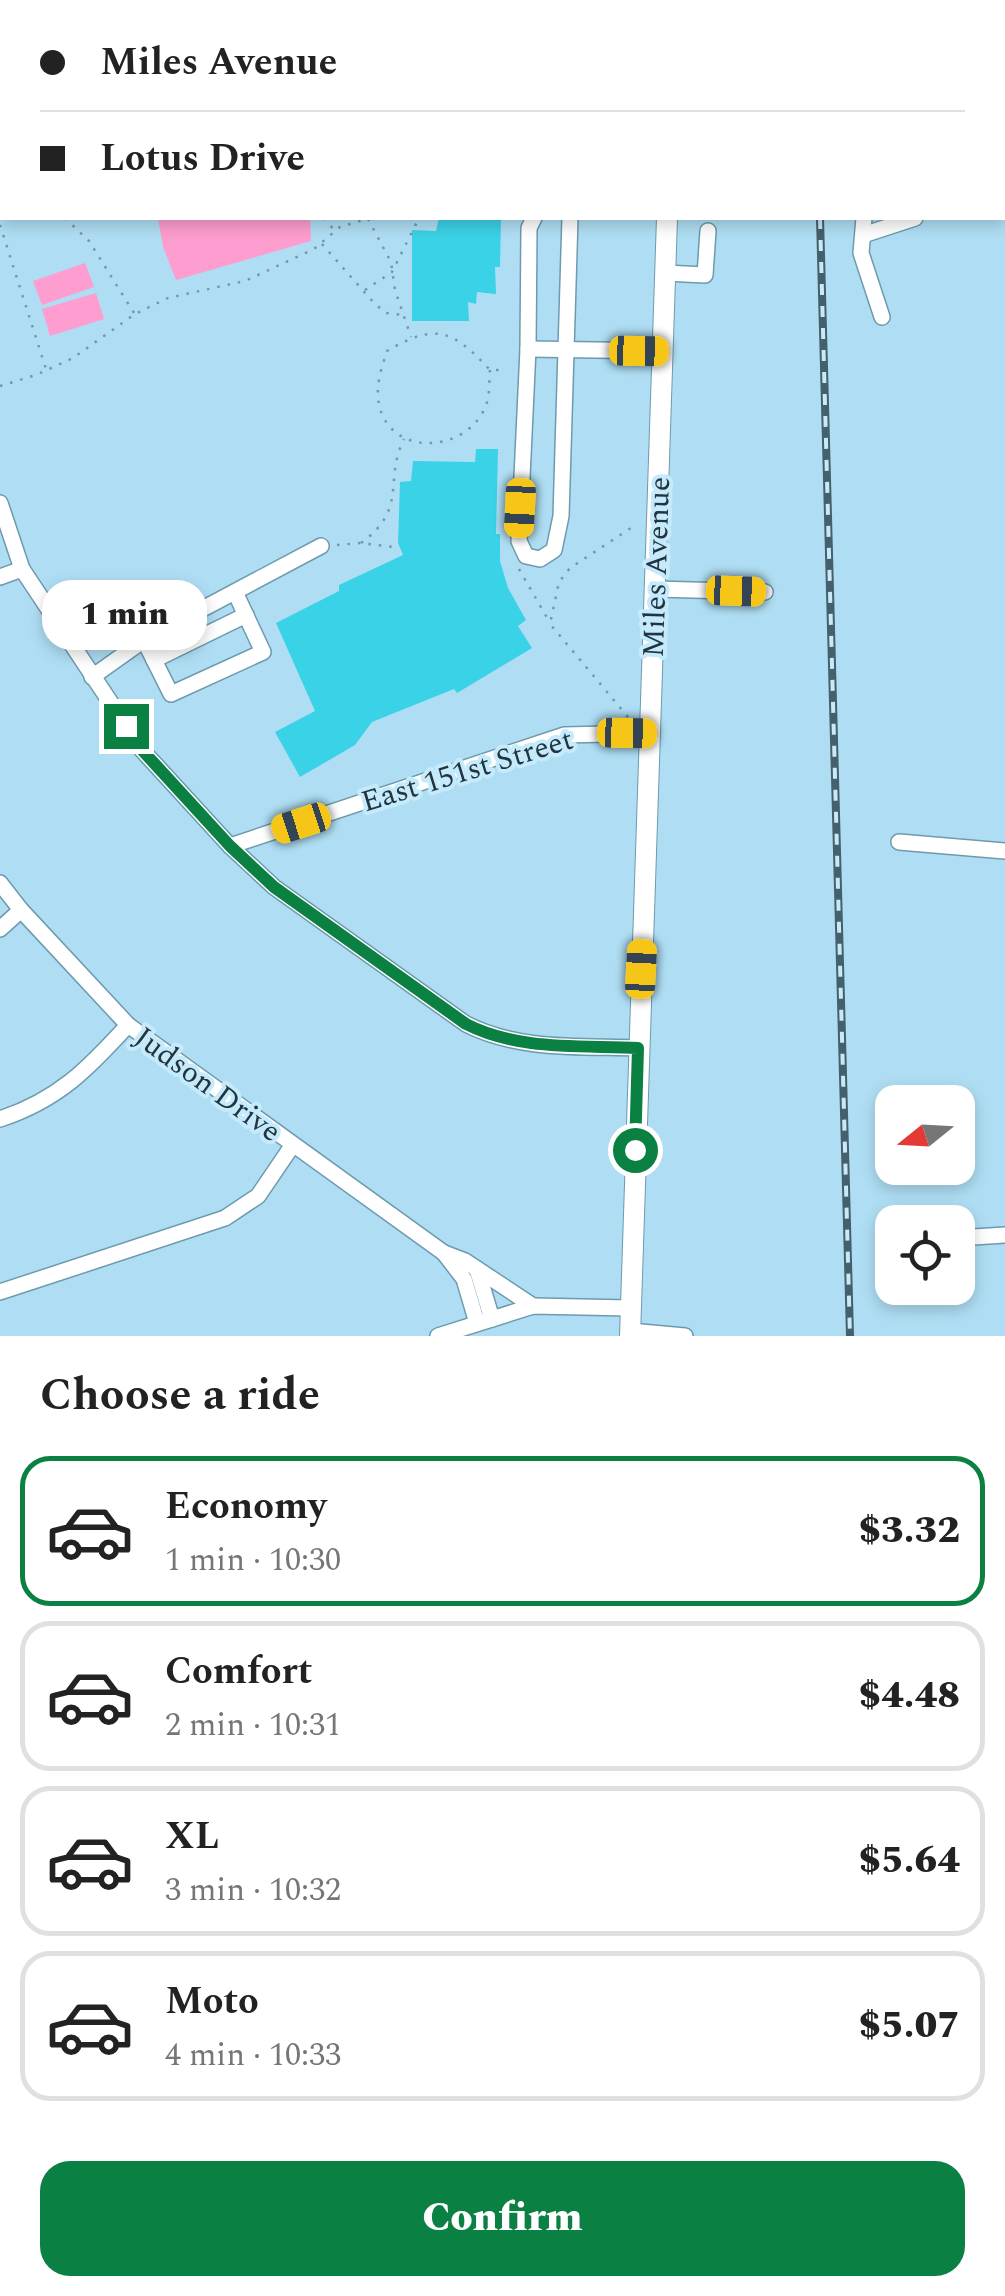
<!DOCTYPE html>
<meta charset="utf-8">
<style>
:root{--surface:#fff;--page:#f2f2f2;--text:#222;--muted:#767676;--line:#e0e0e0;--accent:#0b8043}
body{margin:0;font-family:Spectral,serif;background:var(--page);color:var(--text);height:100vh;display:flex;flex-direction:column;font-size:38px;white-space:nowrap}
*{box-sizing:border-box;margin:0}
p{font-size:32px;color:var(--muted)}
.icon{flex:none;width:55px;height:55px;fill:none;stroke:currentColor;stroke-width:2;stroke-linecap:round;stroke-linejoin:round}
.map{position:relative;height:1336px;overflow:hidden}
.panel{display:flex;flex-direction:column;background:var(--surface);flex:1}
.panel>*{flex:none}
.guide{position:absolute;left:0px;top:0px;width:1005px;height:220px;box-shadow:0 5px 15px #0003;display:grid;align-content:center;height:220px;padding:0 40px;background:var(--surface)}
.needle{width:65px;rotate:252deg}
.tools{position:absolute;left:875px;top:1085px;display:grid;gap:20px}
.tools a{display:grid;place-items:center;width:100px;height:100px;border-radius:20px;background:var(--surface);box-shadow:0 5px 15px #0003;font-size:50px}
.end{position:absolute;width:45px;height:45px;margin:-22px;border:12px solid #0b8043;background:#fff;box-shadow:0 0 0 5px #fff}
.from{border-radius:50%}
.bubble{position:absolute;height:70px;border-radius:30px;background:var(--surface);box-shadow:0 5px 15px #0003;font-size:32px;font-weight:800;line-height:70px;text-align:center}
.car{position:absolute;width:30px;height:60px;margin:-30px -15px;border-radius:12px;box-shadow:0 0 8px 2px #0007;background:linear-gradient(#f5c518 24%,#345 0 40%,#f5c518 0 76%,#345 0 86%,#f5c518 0)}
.guide b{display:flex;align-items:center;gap:35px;height:95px;font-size:38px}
.guide b+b{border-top:2px solid var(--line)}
.guide i{width:25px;height:25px;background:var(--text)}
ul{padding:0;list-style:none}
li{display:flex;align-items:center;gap:30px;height:150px;margin:0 20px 15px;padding:0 20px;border:5px solid var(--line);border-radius:30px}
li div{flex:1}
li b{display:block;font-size:38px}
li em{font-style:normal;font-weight:800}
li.active{border-color:var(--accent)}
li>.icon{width:90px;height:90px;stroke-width:1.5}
h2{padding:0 40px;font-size:45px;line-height:120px}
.button{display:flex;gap:20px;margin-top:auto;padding:20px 40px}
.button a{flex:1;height:115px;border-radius:30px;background:var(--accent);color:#fff;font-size:40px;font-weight:800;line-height:115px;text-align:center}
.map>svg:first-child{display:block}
.green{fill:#fe9dcf}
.building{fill:#3ad2e6}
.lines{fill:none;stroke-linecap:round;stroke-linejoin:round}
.minor-casing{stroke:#6d9aae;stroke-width:18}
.major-casing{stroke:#6d9aae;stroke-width:22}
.path{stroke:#7498a8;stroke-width:2.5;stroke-dasharray:2.5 8;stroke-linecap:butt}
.minor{stroke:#fff;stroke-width:15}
.major{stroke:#fff;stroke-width:20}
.rail-casing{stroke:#455f6b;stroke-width:8}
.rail{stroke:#c5eafc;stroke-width:4;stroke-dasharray:11;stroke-linecap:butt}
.route{stroke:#0b8043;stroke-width:12}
.labels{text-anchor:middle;stroke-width:8;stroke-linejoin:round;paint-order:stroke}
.street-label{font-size:30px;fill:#22353e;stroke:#c5eafc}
</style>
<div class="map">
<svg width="1005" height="1336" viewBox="0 0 1005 1336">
<rect width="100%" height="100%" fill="#afdef4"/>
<!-- green -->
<g class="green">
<path d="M158 218H310L311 241 176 280 163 247Z"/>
<path d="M85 263 94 287 42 305 33 281Z"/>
<path d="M96 293 104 319 50 336 42 309Z"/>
</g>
<!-- building -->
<g class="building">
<path d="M439 218H501L500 267H495L496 294 477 292 476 304 468 302 469 321H412V230L436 231Z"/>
<path d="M476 449H498L496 534H500V561L508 588 526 620 518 626 532 648 457 693 454 689 372 722 355 745 300 777 275 732 315 711 276 623 339 591V585L403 555 398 543 400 482 411 481 413 461 475 462Z"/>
</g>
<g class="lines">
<defs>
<g id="minor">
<path d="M866 2V0"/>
<path d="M1002 7H1005"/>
<path d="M1002 188 1005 187"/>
<path d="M534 218 529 228 528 349 519 541 526 556 540 559 554 550 561 516 570 218"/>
<path d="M864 218 861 253 882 317"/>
<path d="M863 235 915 218"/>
<path d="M665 273 705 275 708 231"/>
<path d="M528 349 663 351"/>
<path d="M0 503 22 569 142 750 230 846 274 887 466 1024C519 1051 580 1046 638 1048"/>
<path d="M0 577 22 569"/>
<path d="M656 589 765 592"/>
<path d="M144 640 171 694 263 652 235 592"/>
<path d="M154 660 246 615"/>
<path d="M92 677 144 640 321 546"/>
<path d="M899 842 1005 851"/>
<path d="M230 846 564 735 651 733"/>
<path d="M0 883 21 910 128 1025 444 1253 465 1261 533 1306"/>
<path d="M0 929 21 910"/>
<path d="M0 1119C58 1100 88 1069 128 1025"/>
<path d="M958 1238 1005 1235"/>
<path d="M444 1253 464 1279 477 1323"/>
<path d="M477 1269 492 1319"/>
<path d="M0 1292 225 1218 258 1196 292 1146"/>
<path d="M630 1331 685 1336"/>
<path d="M438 1336 533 1306 630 1308"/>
</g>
<g id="major">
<path d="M673 2 674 0"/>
<path d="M630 1336 667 218"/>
</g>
</defs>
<!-- minor casing -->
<use href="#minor" class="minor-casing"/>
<!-- major casing -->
<use href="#major" class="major-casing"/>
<!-- path -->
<g class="path">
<path d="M499 0 503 2"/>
<path d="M254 2 258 0"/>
<path d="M0 203 2 202"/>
<path d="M65 218 89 241 134 313"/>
<path d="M324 218 334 230"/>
<path d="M368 219 391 262 395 290 411 337"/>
<path d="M0 225 46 369"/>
<path d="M322 244 374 303 386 313 404 315"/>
<path d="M365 290 392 272 419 218"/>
<path d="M490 370C489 382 490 397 485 408 463 456 383 457 378 397 377 381 382 366 387 351 436 322 453 330 490 370H503"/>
<path d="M0 386 36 375 73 358 135 314 168 298 245 281 314 249 340 227 370 218"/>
<path d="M361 543C409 508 383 481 404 439"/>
<path d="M337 545 361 543 393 547"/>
<path d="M519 569 550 623"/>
<path d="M628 717 550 624 559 582 570 568 634 526"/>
</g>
<!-- minor -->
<use href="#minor" class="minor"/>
<!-- major -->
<use href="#major" class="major"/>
<defs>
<g id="rail">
<path d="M818 2V0"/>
<path d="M820 218 850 1336"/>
</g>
</defs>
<!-- rail casing -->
<use href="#rail" class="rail-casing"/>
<!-- rail -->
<use href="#rail" class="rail"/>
</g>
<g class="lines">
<!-- route -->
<path class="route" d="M126 726 142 750 230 846 274 887 466 1024C519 1051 580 1045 638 1048L635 1150"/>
</g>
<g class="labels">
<!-- street labels -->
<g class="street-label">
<text transform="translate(656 567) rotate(-88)" y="10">Miles Avenue</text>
<text transform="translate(467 770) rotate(-17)" y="10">East 151st Street</text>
<text transform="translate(208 1084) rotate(36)" y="10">Judson Drive</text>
</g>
</g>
</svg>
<div class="tools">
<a><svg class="needle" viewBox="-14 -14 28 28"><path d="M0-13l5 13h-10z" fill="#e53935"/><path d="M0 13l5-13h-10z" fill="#767676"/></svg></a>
<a><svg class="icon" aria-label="locate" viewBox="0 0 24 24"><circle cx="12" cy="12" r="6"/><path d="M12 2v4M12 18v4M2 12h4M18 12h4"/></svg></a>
</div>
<i class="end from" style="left:635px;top:1150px"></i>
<i class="end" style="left:126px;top:726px"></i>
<div class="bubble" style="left:42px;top:580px;width:165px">1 min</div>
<i class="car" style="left:639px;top:351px;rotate:91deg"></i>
<i class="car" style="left:520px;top:508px;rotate:183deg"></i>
<i class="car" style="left:736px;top:591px;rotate:92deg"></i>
<i class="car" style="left:627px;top:733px;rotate:91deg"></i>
<i class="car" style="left:301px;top:823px;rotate:252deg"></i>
<i class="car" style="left:641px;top:969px;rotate:3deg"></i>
<div class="guide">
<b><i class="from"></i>Miles Avenue</b>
<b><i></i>Lotus Drive</b>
</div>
</div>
<section class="panel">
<h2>Choose a ride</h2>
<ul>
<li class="active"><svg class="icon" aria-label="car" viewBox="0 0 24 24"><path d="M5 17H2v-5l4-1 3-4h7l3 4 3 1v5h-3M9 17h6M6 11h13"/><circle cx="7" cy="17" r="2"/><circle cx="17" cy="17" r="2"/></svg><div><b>Economy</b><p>1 min · 10:30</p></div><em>$3.32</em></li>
<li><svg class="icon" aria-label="car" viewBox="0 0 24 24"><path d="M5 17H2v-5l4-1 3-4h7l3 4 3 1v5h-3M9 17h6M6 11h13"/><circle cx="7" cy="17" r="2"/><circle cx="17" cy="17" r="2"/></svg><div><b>Comfort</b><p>2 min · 10:31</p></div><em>$4.48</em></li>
<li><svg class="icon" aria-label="car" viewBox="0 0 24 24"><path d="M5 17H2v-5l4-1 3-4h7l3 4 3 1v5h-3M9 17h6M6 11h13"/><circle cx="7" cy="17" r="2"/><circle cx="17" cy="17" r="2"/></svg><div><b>XL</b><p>3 min · 10:32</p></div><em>$5.64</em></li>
<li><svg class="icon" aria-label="car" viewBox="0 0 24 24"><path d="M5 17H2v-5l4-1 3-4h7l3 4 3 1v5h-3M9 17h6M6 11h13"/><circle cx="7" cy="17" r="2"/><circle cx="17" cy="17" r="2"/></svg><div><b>Moto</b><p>4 min · 10:33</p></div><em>$5.07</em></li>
</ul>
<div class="button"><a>Confirm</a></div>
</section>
